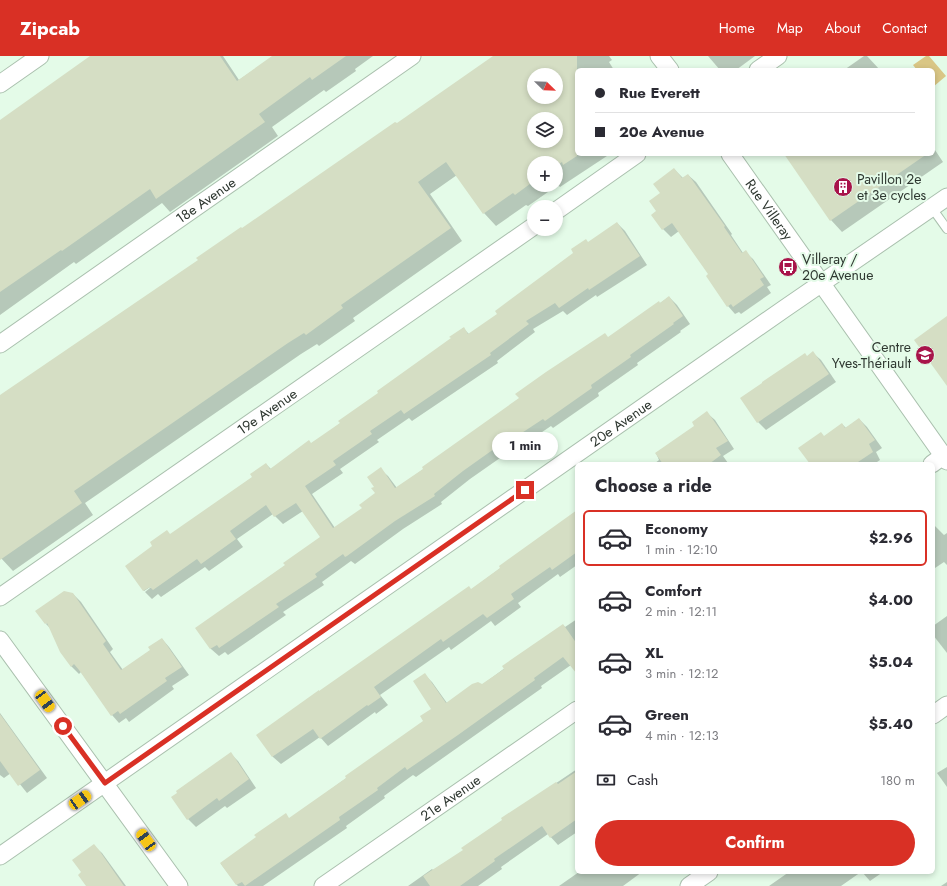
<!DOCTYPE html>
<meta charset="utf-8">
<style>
:root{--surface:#fff;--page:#f7f7f7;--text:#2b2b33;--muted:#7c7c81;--line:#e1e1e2;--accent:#d93025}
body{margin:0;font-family:Jost,sans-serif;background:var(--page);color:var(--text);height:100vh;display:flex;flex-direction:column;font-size:15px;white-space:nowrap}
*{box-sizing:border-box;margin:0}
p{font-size:13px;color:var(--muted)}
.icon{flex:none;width:22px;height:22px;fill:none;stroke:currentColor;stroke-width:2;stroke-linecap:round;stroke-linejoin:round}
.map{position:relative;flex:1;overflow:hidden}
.side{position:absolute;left:575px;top:406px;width:360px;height:412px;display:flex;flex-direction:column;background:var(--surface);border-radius:6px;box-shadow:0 2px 6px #0003}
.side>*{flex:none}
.guide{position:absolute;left:575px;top:12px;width:360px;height:88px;border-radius:6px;box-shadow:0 2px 6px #0003;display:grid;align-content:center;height:88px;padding:0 20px;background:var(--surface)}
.needle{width:26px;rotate:113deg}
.controls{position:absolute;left:527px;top:12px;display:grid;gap:8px}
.controls a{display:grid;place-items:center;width:36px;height:36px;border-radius:50%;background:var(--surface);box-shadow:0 2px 6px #0003;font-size:20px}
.end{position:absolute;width:18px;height:18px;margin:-9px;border:5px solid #d93025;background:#fff;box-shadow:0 0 0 2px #fff}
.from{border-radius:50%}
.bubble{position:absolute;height:28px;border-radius:14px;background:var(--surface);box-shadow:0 2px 6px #0003;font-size:13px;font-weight:700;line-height:28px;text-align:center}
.car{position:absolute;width:12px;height:24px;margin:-12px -6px;border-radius:5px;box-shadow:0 0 3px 1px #0007;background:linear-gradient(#f5c518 24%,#345 0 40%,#f5c518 0 76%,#345 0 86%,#f5c518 0)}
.guide b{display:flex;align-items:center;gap:14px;height:38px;font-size:15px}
.guide b+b{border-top:1px solid var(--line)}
.guide i{width:10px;height:10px;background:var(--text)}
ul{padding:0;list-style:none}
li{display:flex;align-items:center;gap:12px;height:56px;margin:0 8px 6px;padding:0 12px;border:2px solid transparent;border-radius:6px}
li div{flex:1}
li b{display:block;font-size:15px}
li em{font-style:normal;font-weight:700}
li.active{border-color:var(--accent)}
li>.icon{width:36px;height:36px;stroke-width:1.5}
h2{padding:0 20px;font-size:18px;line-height:48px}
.pay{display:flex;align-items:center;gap:10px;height:44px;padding:0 20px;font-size:15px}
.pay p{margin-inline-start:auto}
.action{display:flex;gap:8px;margin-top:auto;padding:8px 20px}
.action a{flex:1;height:46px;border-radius:24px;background:var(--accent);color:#fff;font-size:16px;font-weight:700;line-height:46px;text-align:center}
header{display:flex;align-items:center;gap:24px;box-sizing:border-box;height:56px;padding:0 20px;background:var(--accent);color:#fff}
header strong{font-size:19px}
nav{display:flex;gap:22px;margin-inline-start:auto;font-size:14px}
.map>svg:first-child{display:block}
.green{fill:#d9c685}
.shadow{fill:#0003;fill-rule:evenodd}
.building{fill:#d5dec4;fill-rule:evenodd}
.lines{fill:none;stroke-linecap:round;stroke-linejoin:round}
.lane-casing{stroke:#aac0ae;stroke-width:10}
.street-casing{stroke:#aac0ae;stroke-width:19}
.lane{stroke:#fff;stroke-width:8}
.street{stroke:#fff;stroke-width:17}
.route{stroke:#d93025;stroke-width:5}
.labels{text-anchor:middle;stroke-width:4;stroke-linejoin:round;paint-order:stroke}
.poi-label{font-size:14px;fill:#2e3730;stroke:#e4fbe8;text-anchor:start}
.street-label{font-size:14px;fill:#2e3730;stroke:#e4fbe8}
</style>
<header>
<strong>Zipcab</strong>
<nav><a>Home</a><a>Map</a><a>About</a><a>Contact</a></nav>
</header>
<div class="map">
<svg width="947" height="830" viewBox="0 0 947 830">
<rect width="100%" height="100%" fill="#e4fbe8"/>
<!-- green -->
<path class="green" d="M926 0H929L946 20 933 31V14H917L913 9Z"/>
<!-- shadow -->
<g class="shadow">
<path d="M92 0H223L239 24 274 0H373L355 13 356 15 326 36 324 34 272 71 278 80 170 156 162 147 76 208 74 206 0 259V65Z"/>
<path d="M495 0H609L612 4 609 6 614 14H577V98H610L560 131 558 129 528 150 526 149 496 170 484 157 457 119 430 138 462 185 353 262 355 265 319 290 317 288 301 298 85 447 93 459 13 515 0 501V339L1 340 199 205 242 173 397 68ZM534 19H556V41H534ZM534 63H556V85H534ZM534 107H556V129H534Z"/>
<path d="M708 0H755L736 14H720Z"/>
<path d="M864 0H867L880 14H844Z"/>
<path d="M933 91 943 106 842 176 831 164 785 98H933Z"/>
<path d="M674 113 683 122 688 119 696 126 732 178 731 179 743 197 745 196 753 203 771 229 767 231 771 237 741 258 739 256 735 258 728 250 710 218 679 175 671 181 663 173 657 155 662 138Z"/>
<path d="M617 167 625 175 647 209 597 241 596 239 567 259 563 255 533 273 535 276 497 305 498 307 412 365 409 362 377 384 379 386 340 413 343 417 312 438 335 472 363 453 376 438 375 431 380 413 388 420 397 432 608 282 669 241 677 249 690 268 680 275 681 276 637 307 638 309 598 337 599 340 553 372 551 370 511 397 510 395 470 423 441 446 442 448 403 473 355 508 351 505 322 526 324 529 283 556 286 559 228 599 225 596 219 600 211 593 197 572 286 509 321 481 303 455 283 468 273 458 237 483 243 491 209 515 205 511 161 541 158 538 152 543 145 536 155 528 144 535 126 510 253 421 266 408 271 413 326 378 452 283 463 272 470 279 498 258 588 187Z"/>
<path d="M813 297 821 304 836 326 766 374 758 366 807 301Z"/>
<path d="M707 357 715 364 734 393 723 400 728 407 654 408 659 404 656 397 696 371Z"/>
<path d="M859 363 867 371 882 392 876 396 880 404 874 408H811L824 381 842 368 846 372Z"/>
<path d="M577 455V509L560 521 558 518 518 547 521 551 495 570 491 565 451 594 449 591 380 639 388 649 376 658 375 656 328 690 320 681 281 708 273 701 258 679 471 534Z"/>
<path d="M933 468 944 479 947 477V509L944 506 935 512 933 510Z"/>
<path d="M73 538 81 546 113 593 110 596 123 614 151 594 162 583 169 591 189 619 172 630 174 633 129 666 126 662 119 667 112 659 81 616 79 618 71 610 50 572 46 568Z"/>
<path d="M947 560V597L933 579V570Z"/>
<path d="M577 563V608L571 609 541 630 542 632 416 721 413 719 384 740 385 742 346 770 347 772 263 830H238L237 829 221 808 290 763 425 665 432 653 425 619 432 626 447 647 482 629 563 569 565 571Z"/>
<path d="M0 657 47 722 27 737 11 717 4 722 0 719Z"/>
<path d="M231 698 238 705 256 732 227 752 225 750 196 771 188 763Z"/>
<path d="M947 711V731L937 717Z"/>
<path d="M577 713V776L558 789 548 778 501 811 502 813 478 830H408L432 813 433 814 464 795 504 764 503 763Z"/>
<path d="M94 790 102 797 126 830H87L82 817Z"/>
<path d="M579 816H642L623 830H559Z"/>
<path d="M789 816 790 817 792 816H861L841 830H769Z"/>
<path d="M862 816H883L870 825Z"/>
<path d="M947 826V830H941Z"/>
</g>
<!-- building -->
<g class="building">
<path d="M90 0H220L237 25 272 0H346L312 24 310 21 259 58 265 66 156 143 150 133 62 195 61 194 0 236V64Z"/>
<path d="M493 0H577V100L563 109 562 106 556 110V107H534V125L515 139 513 137 483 158 446 106 418 126 451 172 341 249 343 252 306 279 304 277 288 287 74 435 82 447 0 504V339L198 204 196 202 241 171 242 172 395 66 397 67ZM534 19H556V41H534ZM534 63H556V85H534Z"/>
<path d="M784 98H927L830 165Z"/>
<path d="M674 112 682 122 688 118 725 170 724 171 742 197 746 194 764 221 760 223 764 229 733 251 731 248 727 251 706 220 708 218 672 167 662 174 651 159 656 155 649 145 660 137 653 128Z"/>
<path d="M617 166 640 200 589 234 588 232 559 252 555 247 526 265 529 268 490 297 491 299 404 358 401 354 370 375 372 378 333 405 336 409 305 430 333 472 362 452 359 449 375 437 371 432 374 431 367 421 381 411 395 432 423 413 422 411 519 342 515 338 546 316 605 277 608 281 659 245 660 247 669 240 683 260 673 267 674 268 630 299 631 301 591 329 592 332 545 365 543 363 502 390 501 388 463 415 434 438 435 440 395 465 347 500 345 501 343 498 315 518 317 521 276 548 279 551 219 592 217 589 210 593 195 572 285 509 283 507 320 481 296 447 274 461 266 449 230 475 236 483 201 508 197 503 153 534 150 531 143 535 125 510 152 490 150 486 167 474 170 478 252 421 250 418 266 407 270 413 309 384 311 387 340 367 338 365 378 337 377 335 451 282 449 281 464 271 468 278 497 258 495 255 573 197 571 193 586 183 588 186Z"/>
<path d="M947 260V330L914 284Z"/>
<path d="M813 295 829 318 757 367 740 342 762 327V326L805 297 807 300Z"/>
<path d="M707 355 728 385 716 392 721 399 709 408H663L655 397 694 370 692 366Z"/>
<path d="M859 362 875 384 869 388 873 396 855 408H810L798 392 821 376 824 380 842 367 845 372Z"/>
<path d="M577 454V496L552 514 550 511 511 538 514 543 487 562 483 558 443 586 441 583 374 631 381 641 368 650 367 649 320 683 313 673 272 701 256 679 319 634V635L469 530 471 533 500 512 499 510Z"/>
<path d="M64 535 73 537 106 585 103 588 121 614 150 594 148 591 162 582 182 611 165 622 167 625 120 658 118 655 111 660 79 614 74 608 71 611 60 596 47 567 45 568 35 555Z"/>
<path d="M563 568 577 588V618L563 601 534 622 535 624 458 679 407 714 405 711 377 732 378 734 339 761 340 764 245 830 242 826 236 829 220 807 256 781 254 779 286 757 289 762 346 722 345 720 423 665 420 660 431 653 413 625 425 617 446 647 472 628 478 626 482 628 504 613 502 610Z"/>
<path d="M0 658 40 714 18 730 0 705Z"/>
<path d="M231 696 249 723 219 745 217 742 187 764 171 741 177 737 176 735Z"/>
<path d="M577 715V763L550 782 542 770 494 803 495 805 460 830H430L423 820 463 794 461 792 502 764 501 762 556 726 558 728Z"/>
<path d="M94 788 99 794 124 830H86L78 819 81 816 72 804Z"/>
</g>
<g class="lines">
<defs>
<path id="lane" d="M932 152 947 173"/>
<g id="street">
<path d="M659 0 670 14"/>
<path d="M758 14 778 0"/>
<path d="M0 28 40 0"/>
<path id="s1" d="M730 98 947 405"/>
<path d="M556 155 637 98"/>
<path id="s2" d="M0 288 412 0"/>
<path d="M932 408 943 400"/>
<path id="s3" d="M0 541 534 170"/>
<path d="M0 584 179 830"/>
<path d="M933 659 947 649"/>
<path id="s4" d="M0 800 784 253 947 141"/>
<path id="s5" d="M323 830 577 654"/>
<path d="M689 830 709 816"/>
</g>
</defs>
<!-- lane casing -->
<use href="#lane" class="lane-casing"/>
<!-- street casing -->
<use href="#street" class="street-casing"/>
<!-- lane -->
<use href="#lane" class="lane"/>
<!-- street -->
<use href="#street" class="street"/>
</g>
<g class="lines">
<!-- route -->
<path class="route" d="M63 670 105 727 525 434"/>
</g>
<!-- icons -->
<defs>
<symbol id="building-disc" viewBox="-11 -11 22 22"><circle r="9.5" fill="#a8134a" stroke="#e4fbe8"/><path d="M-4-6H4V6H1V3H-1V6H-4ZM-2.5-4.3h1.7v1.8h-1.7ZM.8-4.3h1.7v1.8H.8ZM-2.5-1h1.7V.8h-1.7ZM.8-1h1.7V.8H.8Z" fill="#fff"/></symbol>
<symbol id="bus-disc" viewBox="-11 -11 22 22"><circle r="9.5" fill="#a8134a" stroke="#e4fbe8"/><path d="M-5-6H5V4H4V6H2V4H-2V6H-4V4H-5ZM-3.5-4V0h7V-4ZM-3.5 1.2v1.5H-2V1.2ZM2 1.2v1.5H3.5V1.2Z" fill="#fff"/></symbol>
<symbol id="university-disc" viewBox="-11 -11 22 22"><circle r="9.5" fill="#a8134a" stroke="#e4fbe8"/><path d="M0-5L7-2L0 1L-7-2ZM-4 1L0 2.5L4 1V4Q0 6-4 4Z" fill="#fff"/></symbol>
</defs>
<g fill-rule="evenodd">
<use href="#building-disc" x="832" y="120" width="22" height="22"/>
<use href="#bus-disc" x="777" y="200" width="22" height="22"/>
<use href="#university-disc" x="914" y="288" width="22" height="22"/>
</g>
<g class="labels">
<!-- poi labels -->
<g class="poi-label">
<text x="857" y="128">Pavillon 2e<tspan x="857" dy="16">et 3e cycles</tspan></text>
<text x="802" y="208">Villeray /<tspan x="802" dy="16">20e Avenue</tspan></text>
<text x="911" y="296" text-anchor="end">Centre<tspan x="911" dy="16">Yves-Thériault</tspan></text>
</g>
<!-- street labels -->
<g class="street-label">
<text dy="5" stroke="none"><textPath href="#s2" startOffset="251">18e Avenue</textPath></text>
<text dy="5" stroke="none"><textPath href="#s1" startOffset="68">Rue Villeray</textPath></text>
<text dy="5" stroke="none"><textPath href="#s3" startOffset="325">19e Avenue</textPath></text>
<text dy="5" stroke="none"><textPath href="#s4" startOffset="757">20e Avenue</textPath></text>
<text dy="5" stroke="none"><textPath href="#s5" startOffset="155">21e Avenue</textPath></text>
</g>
</g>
</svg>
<div class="controls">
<a><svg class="needle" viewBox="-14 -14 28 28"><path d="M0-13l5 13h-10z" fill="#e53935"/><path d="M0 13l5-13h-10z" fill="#7c7c81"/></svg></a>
<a><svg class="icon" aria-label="layers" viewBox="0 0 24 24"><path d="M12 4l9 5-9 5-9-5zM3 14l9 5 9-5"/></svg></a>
<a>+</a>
<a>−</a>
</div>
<i class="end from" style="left:63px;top:670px"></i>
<i class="end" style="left:525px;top:434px"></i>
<div class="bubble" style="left:492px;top:376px;width:66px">1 min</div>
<i class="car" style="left:45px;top:645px;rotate:144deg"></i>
<i class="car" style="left:80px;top:744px;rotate:56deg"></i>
<i class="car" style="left:146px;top:784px;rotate:324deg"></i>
<div class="guide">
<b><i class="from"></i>Rue Everett</b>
<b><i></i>20e Avenue</b>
</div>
<section class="side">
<h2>Choose a ride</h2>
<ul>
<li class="active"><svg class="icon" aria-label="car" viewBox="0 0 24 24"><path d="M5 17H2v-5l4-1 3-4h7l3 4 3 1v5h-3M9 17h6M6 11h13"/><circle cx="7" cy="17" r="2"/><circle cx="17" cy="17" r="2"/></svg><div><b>Economy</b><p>1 min · 12:10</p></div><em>$2.96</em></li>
<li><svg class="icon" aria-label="car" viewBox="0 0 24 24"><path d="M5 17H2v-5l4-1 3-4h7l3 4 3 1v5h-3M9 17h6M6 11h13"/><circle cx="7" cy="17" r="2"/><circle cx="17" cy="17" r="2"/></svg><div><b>Comfort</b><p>2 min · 12:11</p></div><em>$4.00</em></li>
<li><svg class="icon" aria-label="car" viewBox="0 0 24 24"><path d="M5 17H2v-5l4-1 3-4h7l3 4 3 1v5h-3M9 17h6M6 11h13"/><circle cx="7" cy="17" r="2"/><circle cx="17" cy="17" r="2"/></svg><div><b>XL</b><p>3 min · 12:12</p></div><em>$5.04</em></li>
<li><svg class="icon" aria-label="car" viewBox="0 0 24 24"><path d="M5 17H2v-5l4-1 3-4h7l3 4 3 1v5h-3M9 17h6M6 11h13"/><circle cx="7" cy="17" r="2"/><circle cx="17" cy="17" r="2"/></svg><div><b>Green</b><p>4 min · 12:13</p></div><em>$5.40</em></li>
</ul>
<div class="pay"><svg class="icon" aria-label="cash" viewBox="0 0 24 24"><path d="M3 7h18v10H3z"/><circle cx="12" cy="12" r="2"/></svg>Cash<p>180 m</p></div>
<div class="action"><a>Confirm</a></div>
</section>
</div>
